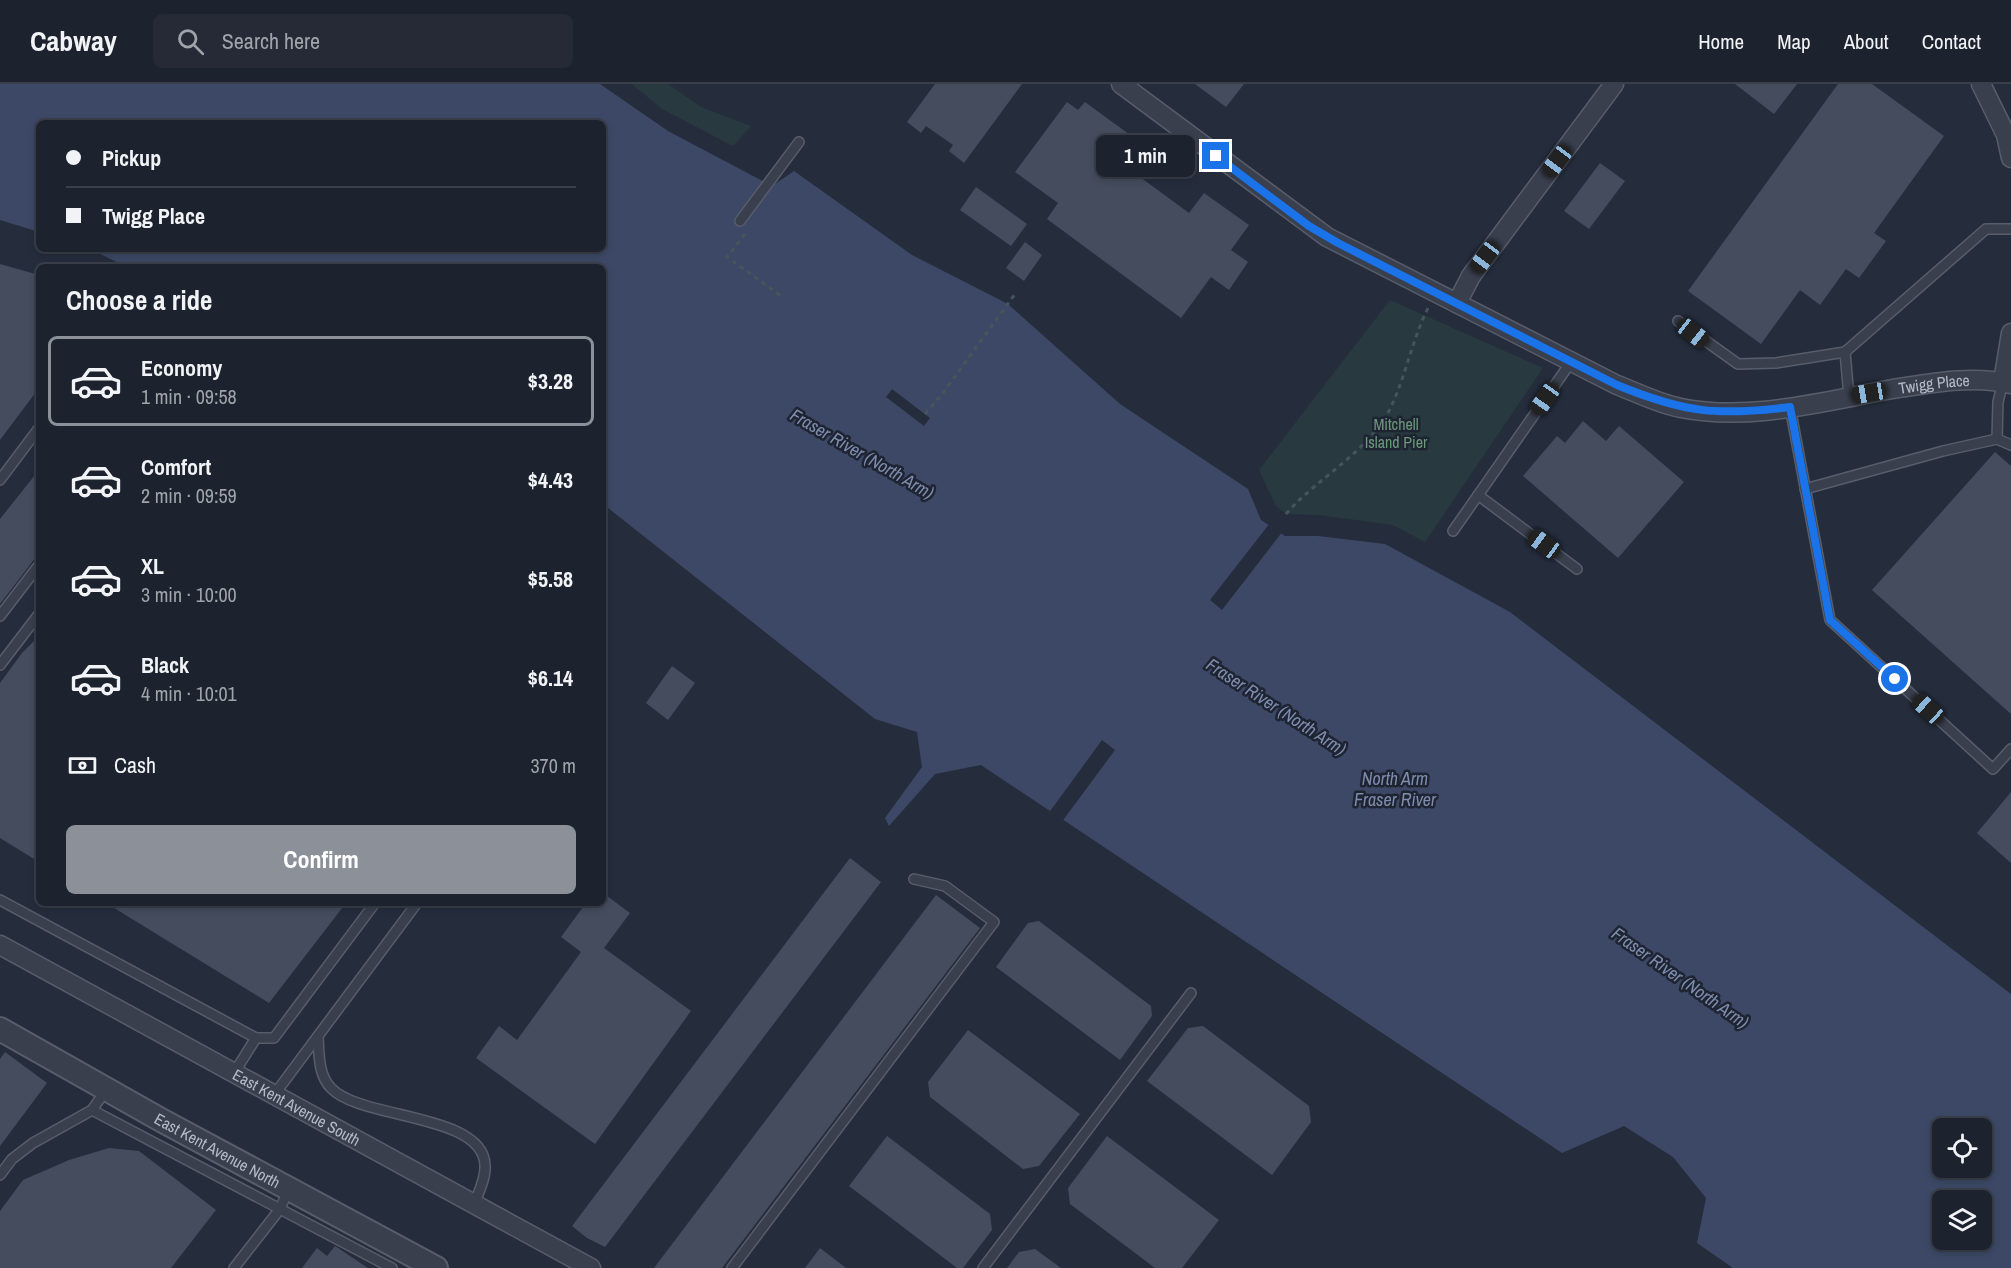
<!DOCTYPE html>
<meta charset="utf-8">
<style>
:root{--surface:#1c222e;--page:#252a36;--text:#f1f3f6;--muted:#a0a4aa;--line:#3a3f4a;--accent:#8c9099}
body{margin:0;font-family:"Archivo Narrow",sans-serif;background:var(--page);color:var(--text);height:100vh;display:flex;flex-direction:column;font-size:22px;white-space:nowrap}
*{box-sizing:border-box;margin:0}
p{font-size:20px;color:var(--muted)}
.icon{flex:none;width:33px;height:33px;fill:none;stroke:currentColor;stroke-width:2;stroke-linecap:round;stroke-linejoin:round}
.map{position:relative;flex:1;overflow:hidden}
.panel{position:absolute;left:36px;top:180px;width:570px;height:642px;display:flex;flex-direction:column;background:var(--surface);border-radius:9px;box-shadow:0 3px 9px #0003,0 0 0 2px var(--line)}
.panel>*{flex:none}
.guide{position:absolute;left:36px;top:36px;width:570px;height:132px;border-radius:9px;box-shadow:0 3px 9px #0003,0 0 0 2px var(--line);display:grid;align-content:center;height:132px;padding:0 30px;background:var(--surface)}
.fabs{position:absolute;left:1932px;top:1034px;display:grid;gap:12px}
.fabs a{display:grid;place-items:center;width:60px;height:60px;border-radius:9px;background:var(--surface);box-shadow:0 3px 9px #0003,0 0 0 2px var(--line);font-size:30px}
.end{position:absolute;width:27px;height:27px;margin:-14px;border:8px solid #1a73e8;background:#fff;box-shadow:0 0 0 3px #fff}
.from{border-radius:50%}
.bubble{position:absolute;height:42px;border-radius:9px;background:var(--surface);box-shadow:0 3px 9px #0003,0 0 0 2px var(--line);font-size:20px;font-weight:800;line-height:42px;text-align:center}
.car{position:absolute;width:18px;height:36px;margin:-18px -9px;border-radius:8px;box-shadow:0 0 4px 2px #0007;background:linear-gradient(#222 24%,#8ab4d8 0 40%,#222 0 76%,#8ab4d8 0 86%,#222 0)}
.guide b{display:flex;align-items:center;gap:21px;height:57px;font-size:22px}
.guide b+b{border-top:2px solid var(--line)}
.guide i{width:15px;height:15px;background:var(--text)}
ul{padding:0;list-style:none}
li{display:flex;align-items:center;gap:18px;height:90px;margin:0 12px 9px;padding:0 18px;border:3px solid transparent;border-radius:9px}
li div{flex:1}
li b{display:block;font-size:22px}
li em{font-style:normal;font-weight:800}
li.selected{border-color:var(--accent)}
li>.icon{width:54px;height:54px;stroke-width:1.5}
h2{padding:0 30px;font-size:27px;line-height:72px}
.pay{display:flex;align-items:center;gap:15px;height:66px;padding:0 30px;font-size:22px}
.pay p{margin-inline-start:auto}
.action{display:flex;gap:12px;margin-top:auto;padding:12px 30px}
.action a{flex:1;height:69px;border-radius:9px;background:var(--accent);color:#fff;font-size:24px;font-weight:800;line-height:69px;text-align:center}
header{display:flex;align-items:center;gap:36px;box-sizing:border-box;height:84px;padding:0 30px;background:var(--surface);border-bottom:2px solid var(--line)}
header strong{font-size:28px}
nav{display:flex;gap:33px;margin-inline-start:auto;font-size:21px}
.search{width:420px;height:54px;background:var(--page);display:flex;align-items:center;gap:15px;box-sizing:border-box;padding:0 21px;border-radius:9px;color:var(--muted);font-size:22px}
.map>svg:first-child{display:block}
.green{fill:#283a3f}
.water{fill:#3c4865;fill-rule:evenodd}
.pier{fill:#252d3d}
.building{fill:#444c5e}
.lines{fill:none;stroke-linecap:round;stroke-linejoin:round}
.service-casing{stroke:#575d6b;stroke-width:12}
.minor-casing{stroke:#575d6b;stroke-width:21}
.tertiary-casing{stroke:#575d6b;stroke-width:26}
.path{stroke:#45565b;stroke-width:3;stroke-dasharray:4.5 4.5;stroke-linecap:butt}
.service{stroke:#393f4d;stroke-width:9}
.minor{stroke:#393f4d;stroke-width:18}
.tertiary{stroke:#393f4d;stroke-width:22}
.route{stroke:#1a73e8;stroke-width:8}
.labels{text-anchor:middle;stroke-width:5;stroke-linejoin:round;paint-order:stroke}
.street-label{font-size:16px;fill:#b5bac8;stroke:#1e2432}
.park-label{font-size:16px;fill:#6d987c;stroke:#1e2432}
.water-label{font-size:18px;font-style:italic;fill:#7e8dae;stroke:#1e2432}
</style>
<header>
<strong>Cabway</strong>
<div class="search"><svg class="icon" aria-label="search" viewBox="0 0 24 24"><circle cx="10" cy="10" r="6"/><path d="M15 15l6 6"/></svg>Search here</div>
<nav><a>Home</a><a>Map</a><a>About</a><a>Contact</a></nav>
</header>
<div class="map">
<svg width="2011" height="1184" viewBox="0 0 2011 1184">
<rect width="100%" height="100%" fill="#252d3d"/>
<!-- green -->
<g class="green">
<path d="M632 0H668L701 23 751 42 733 62 662 25Z"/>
<path d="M1390 216 1543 284 1425 458 1393 441 1319 431 1286 430 1276 422 1259 386Z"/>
</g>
<!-- water -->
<path class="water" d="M0 0H600L668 47 772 102 794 87 912 171 1008 220 1120 320 1248 405 1261 436 1285 452H1318L1385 460 1510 528 2011 910V1184H1733L1697 1159 1706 1114 1673 1073 1624 1042 1562 1069 981 681 935 690 889 742 885 734 922 683 917 648 875 635 603 420V183H127L90 165H603V39H39V148L0 136ZM1942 1044H1982V1083H1942ZM1942 1116H1982V1155H1942Z"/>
<!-- pier -->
<g class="pier">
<path d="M892 305 930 334 924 342 886 313Z"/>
<path d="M1270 439 1283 447 1222 526 1210 516Z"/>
<path d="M1102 656 1115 666 1061 739 1048 730Z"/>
</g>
<!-- building -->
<g class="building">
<path d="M935 0H1022L964 79 949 67 953 61 926 42 921 49 907 38Z"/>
<path d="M1195 0H1244L1226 23Z"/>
<path d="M1735 0H1797L1774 30Z"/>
<path d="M1838 0H1872L1944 52 1874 149 1886 157 1859 194 1846 185 1820 221 1800 206 1761 260 1688 207Z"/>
<path d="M1067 18 1078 26 1085 18 1148 64 1132 87 1189 129 1204 109 1249 141 1231 166 1248 178 1229 206 1211 193 1181 234 1047 135 1058 119 1015 88Z"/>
<path d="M1600 79 1625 97 1589 145 1564 127Z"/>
<path d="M976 103 1027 140 1011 162 960 126Z"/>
<path d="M1025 158 1042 171 1024 197 1006 184Z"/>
<path d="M0 180 39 191V304L0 356Z"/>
<path d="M1583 337 1606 357 1619 342 1684 398 1618 474 1523 392 1557 352 1565 359Z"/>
<path d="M1995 368 2011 382V630L1872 506Z"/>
<path d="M39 386V469L0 520V435Z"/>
<path d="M39 552V778L0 754V599L22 569Z"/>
<path d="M672 582 695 599 668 636 646 619Z"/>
<path d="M2011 708V779L1977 749Z"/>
<path d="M850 774 881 798 605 1163 587 1154 572 1142Z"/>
<path d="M603 809 630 829 604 864 691 927 595 1060 476 974 499 942 517 956 581 868 561 853 586 819H603Z"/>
<path d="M936 811 980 844 722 1184H654Z"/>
<path d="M106 819H346L269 919Z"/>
<path d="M1039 837 1151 922 1152 932 1120 976 996 883 1028 839Z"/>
<path d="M1203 942 1309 1022 1311 1038 1272 1091 1147 997 1188 944Z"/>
<path d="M968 946 1080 1030 1039 1082 1023 1085 930 1013 928 998Z"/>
<path d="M5 968 47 999 0 1062V975Z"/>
<path d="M887 1052 990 1130 992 1146 963 1184H957L849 1102Z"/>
<path d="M1107 1052 1219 1136 1182 1184H1155L1070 1120 1068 1104Z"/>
<path d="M109 1064 139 1067 216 1126 171 1184H0V1127L23 1096 69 1076Z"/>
<path d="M335 1162 368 1184H302L317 1164 327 1172Z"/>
<path d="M820 1164 846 1184H805Z"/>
<path d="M1035 1165 1061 1184H1007L1019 1168Z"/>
</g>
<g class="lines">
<defs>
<g id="service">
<path d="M740 137 799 58"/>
<path d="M1678 237 1738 280 1776 279 1845 268 1986 145H2011"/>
<path d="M1845 268 1849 313"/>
<path d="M1790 323 1830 536 1993 685 2011 665"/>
<path d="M1997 355 1998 318 2003 298"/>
<path d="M0 396 39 344"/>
<path d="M1805 405 1943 367 1997 355 2011 361"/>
<path d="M1478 411 1577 485"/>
<path d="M1453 447 1571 278"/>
<path d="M0 532 39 481"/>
<path d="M0 581 39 530"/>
<path d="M0 816 256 954"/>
<path d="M318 952C319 969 318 991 331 1004 361 1036 483 1029 485 1081 486 1095 478 1109 474 1121"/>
<path d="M234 989 256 954H274L375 819"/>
<path d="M274 1011 417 819"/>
<path d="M92 1026 392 1184"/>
<path d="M0 1091 12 1075 33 1059 92 1026 106 1006"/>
<path d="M234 1184 280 1125 289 1104"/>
<path d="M732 1184 994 838 945 802 914 795"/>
<path d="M983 1184 1191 909"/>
</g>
<g id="minor">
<path id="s1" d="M1121 0 1327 153 1617 301C1638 309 1659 320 1681 324 1751 338 1824 317 1893 305 1932 299 1972 291 2011 300"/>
<path d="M1981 0 2006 51 2011 74"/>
<path d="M1457 219 1471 192 1614 0"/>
<path d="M2003 298 2011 249"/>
<path id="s2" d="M0 861 591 1184"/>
</g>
<g id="tertiary">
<path id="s3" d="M0 945 161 1036 436 1184"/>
</g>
</defs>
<!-- service casing -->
<use href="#service" class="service-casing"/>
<!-- minor casing -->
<use href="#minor" class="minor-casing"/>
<!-- tertiary casing -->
<use href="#tertiary" class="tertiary-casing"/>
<!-- path -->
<g class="path">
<path d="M745 150 727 173 784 214"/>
<path d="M925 330 943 309 1015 210"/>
<path d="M1286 430C1318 393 1368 369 1391 323 1406 291 1412 256 1428 224"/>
</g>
<!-- service -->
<use href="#service" class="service"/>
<!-- minor -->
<use href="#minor" class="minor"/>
<!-- tertiary -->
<use href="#tertiary" class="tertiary"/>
</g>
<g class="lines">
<!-- route -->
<path class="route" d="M1216 72 1309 142 1338 159 1617 301C1685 329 1717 332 1790 323L1830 536 1895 595"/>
</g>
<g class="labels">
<!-- street labels -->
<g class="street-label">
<text dy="6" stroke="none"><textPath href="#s1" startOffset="906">Twigg Place</textPath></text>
<text dy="6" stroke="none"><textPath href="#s2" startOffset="338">East Kent Avenue South</textPath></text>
<text dy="6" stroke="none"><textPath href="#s3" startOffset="249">East Kent Avenue North</textPath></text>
</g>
<!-- park labels -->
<g class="park-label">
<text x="1396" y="346">Mitchell<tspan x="1396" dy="18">Island Pier</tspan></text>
</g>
<!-- water labels -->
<g class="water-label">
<text transform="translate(862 370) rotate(30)" y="6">Fraser River (North Arm)</text>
<text transform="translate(1276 623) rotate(33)" y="6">Fraser River (North Arm)</text>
<text x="1395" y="701">North Arm<tspan x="1395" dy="21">Fraser River</tspan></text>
<text transform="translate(1680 894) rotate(35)" y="6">Fraser River (North Arm)</text>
</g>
</g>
</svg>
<div class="fabs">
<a><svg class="icon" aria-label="locate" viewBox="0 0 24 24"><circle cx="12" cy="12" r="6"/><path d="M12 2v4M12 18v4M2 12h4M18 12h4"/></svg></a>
<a><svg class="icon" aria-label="layers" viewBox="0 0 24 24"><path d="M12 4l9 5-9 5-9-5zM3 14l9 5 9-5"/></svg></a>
</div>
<i class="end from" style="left:1895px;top:595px"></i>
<i class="end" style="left:1216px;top:72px"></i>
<div class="bubble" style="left:1096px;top:51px;width:99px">1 min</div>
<i class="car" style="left:1557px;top:77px;rotate:217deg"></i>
<i class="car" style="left:1485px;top:173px;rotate:217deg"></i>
<i class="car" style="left:1693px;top:249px;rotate:128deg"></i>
<i class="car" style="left:1869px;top:309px;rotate:261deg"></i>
<i class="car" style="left:1545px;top:315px;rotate:215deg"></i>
<i class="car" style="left:1544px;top:460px;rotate:306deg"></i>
<i class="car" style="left:1928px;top:625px;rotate:312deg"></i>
<div class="guide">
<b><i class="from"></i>Pickup</b>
<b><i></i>Twigg Place</b>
</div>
<section class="panel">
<h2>Choose a ride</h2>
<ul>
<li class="selected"><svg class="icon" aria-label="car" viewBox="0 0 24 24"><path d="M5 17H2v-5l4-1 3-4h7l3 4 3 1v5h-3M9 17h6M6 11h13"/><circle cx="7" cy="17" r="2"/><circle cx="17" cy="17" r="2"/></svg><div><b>Economy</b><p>1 min · 09:58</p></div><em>$3.28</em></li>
<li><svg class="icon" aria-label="car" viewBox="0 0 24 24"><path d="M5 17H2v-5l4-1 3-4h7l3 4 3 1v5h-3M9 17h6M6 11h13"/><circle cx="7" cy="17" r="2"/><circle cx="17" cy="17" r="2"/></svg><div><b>Comfort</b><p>2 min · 09:59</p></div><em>$4.43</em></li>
<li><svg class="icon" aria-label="car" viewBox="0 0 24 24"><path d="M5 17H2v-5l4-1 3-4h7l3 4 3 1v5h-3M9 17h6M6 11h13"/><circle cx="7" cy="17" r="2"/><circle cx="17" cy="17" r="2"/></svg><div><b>XL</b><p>3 min · 10:00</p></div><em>$5.58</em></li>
<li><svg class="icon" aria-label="car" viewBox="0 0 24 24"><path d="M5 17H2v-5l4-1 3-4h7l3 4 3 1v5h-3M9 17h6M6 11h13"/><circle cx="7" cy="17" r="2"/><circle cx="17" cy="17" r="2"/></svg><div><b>Black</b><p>4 min · 10:01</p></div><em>$6.14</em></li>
</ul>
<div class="pay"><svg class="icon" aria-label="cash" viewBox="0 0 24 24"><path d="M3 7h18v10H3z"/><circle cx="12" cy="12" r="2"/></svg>Cash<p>370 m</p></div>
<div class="action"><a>Confirm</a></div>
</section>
</div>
